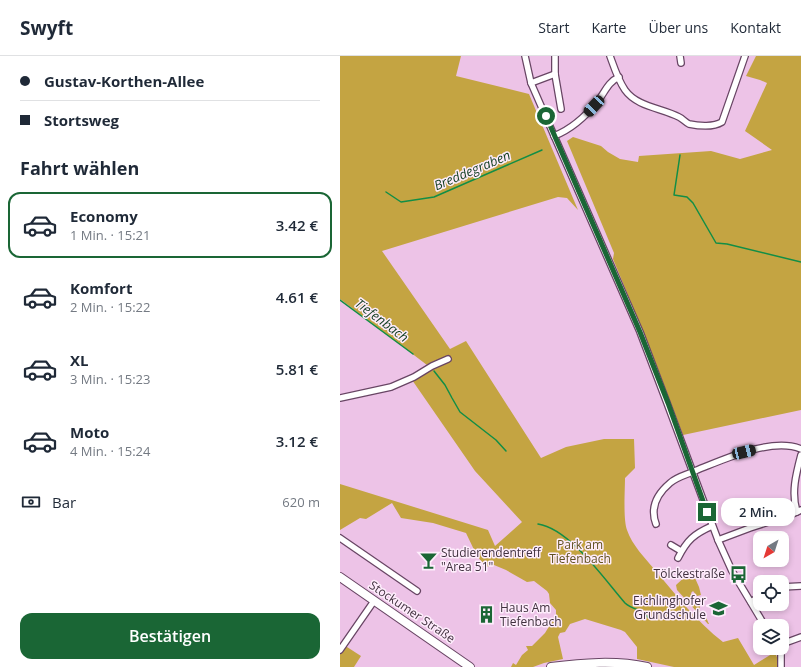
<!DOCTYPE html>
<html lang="de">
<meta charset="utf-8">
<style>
:root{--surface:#fff;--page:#f6f6f7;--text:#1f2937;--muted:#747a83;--line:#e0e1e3;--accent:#1a6635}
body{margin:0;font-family:"Open Sans",sans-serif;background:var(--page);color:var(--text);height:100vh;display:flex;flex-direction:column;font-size:15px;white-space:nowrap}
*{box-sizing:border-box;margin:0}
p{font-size:13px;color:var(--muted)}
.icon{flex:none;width:22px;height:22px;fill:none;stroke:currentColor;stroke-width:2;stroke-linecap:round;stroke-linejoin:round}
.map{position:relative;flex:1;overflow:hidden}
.panel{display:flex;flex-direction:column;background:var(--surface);width:340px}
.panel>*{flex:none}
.guide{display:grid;align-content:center;height:88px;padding:0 20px;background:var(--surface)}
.needle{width:26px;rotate:219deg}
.fabs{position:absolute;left:413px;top:475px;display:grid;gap:8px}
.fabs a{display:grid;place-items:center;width:36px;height:36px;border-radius:8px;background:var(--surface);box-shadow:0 2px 6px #0003;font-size:20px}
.end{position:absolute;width:18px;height:18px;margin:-9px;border:5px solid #1a6635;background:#fff;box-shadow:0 0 0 2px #fff}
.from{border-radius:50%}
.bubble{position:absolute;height:28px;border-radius:12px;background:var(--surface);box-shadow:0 2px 6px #0003;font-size:13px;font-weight:600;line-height:28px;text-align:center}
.car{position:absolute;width:12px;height:24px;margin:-12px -6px;border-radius:5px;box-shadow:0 0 3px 1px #0007;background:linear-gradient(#222 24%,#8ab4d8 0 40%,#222 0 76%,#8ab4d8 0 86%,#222 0)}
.guide b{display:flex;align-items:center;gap:14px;height:38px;font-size:15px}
.guide b+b{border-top:1px solid var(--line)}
.guide i{width:10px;height:10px;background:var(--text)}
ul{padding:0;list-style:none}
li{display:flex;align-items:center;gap:12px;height:66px;margin:0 8px 6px;padding:0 12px;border:2px solid transparent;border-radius:12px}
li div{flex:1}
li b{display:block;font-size:15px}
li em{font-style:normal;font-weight:600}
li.selected{border-color:var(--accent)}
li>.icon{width:36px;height:36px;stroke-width:1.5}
h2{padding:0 20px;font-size:18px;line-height:48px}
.pay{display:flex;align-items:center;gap:10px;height:44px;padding:0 20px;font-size:15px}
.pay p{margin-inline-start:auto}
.primary-button{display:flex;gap:8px;margin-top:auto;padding:8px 20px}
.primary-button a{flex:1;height:46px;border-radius:12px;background:var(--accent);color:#fff;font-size:16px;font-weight:600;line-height:46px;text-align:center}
header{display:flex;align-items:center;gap:24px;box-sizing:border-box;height:56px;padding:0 20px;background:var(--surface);border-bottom:1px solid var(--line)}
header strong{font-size:19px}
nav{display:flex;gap:22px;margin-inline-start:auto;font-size:14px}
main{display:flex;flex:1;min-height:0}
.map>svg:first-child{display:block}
.green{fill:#c4a442}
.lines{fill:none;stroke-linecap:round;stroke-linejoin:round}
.stream{stroke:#128e46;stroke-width:1.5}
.minor-casing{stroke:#684564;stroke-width:8}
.secondary-casing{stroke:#684564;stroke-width:10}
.minor{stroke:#fff;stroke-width:5.5}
.secondary{stroke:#fff;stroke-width:8}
.route{stroke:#1a6635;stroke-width:5}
.labels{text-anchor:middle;stroke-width:3;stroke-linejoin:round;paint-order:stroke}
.park-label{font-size:12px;fill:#625220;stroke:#feedfc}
.poi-label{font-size:12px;fill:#41313f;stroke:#feedfc;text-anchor:start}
.street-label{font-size:12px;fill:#41313f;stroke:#feedfc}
.water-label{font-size:13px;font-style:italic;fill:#133f21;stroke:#feedfc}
</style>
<header>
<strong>Swyft</strong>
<nav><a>Start</a><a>Karte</a><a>Über uns</a><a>Kontakt</a></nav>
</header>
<main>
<section class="panel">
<div class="guide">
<b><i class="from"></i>Gustav-Korthen-Allee</b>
<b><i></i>Stortsweg</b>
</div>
<h2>Fahrt wählen</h2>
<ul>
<li class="selected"><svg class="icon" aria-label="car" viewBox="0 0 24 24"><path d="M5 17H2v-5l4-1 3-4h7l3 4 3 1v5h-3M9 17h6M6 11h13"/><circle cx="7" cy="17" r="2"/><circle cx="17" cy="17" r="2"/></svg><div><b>Economy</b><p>1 Min. · 15:21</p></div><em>3.42 €</em></li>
<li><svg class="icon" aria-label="car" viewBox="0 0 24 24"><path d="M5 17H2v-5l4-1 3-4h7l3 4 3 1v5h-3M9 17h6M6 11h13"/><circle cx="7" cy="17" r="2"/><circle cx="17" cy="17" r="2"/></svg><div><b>Komfort</b><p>2 Min. · 15:22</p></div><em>4.61 €</em></li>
<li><svg class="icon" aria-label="car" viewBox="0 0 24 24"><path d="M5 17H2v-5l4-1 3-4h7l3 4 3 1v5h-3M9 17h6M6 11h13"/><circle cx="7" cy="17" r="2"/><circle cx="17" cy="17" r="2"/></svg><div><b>XL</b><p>3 Min. · 15:23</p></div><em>5.81 €</em></li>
<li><svg class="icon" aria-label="car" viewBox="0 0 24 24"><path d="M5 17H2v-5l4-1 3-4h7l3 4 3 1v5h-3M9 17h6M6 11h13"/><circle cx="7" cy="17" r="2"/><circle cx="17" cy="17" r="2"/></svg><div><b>Moto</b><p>4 Min. · 15:24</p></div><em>3.12 €</em></li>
</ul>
<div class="pay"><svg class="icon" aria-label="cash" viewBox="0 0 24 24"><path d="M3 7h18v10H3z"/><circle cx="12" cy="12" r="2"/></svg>Bar<p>620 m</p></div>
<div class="primary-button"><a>Bestätigen</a></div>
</section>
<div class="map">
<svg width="461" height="611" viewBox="0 0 461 611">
<rect width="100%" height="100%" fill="#edc3e7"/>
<!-- green -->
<g class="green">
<path d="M0 0H121L116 20 189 38 238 154 227 142 218 141 42 195 110 293 126 285 201 402 226 391 264 383H294L295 412 285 422C285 435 283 463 287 474 292 489 305 502 315 514 336 539 357 566 383 586L398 582 414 609 435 596 438 604 437 611H334L297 603V591L285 576 281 574 245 563 230 568 225 576 220 577 218 581 223 603 204 607 193 611H171L173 607 176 609 182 599 188 594 186 590H192L205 577 216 559V554L210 547 209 538 207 535 194 525 187 526 166 514 154 509 146 511 137 500 126 477 93 467 61 462 52 447 26 463 20 462 0 474V428L148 474 155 490 182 466 135 415 70 321 87 309 0 243Z"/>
<path d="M416 0H461V354L343 379 309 290 273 203 274 197 227 85 233 81 261 90 268 96 280 103 298 106 299 100 371 95 400 103 432 94 405 75 427 27 420 24 406 20Z"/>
<path d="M359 515 355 522 359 531 361 539 357 540 353 535 351 537 352 540 360 550 359 555C366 558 366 562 369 568H368L337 534 336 529 348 518Z"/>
<path d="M4 591H7L21 600 14 611H0V596Z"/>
</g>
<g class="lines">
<!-- stream -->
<g class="stream">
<path d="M340 99 334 139 347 141 353 147 376 187 387 188 461 206"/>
<path d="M46 136 61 146 94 141 202 94"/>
<path d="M0 244 73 298"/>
<path d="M94 315 105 329 112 342 120 356 156 384 166 395"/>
<path d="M198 468C230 473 264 523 285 547 289 551 296 553 301 555 305 557 307 561 310 563"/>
</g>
<defs>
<g id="minor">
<path d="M185 0 191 27 300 276 327 347 378 484 392 515 425 570"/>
<path d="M270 0C274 11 278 24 285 34 297 51 322 52 339 61 343 63 345 66 349 68 359 70 374 71 382 66L405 0"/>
<path d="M340 0 341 7"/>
<path d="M215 18V0"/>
<path d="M191 27 215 18 221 53"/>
<path d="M214 80C232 73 246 60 258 45 265 36 268 26 279 21"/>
<path d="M0 342 51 331 74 321 92 310 108 303"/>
<path d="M457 456C451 437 456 418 461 399"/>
<path d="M316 468C310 452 317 438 330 427 338 420 347 419 357 414 385 403 432 381 461 393"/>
<path d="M0 482 77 535"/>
<path d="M378 484 410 472 450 459 461 454"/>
<path d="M331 489 341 495"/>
<path d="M338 502C347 484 354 478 372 470"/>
<path d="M442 531 461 530"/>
<path d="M411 546 420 540"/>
<path d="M442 588 461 581"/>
<path d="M438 592 441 598V611"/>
<path d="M0 594 34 545"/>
</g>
<g id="secondary">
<path d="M0 521 130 611"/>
<path d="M211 611C242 607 276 604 307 611"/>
</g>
</defs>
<!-- minor casing -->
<use href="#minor" class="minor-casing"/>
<!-- secondary casing -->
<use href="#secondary" class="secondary-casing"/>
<!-- minor -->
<use href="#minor" class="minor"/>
<!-- secondary -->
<use href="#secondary" class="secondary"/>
</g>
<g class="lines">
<!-- route -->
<path class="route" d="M206 60 300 276 328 347 367 456"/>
</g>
<!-- icons -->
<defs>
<symbol id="bar-bare" viewBox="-9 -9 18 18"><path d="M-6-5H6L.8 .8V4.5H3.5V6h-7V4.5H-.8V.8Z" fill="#1a6635" stroke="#feedfc" stroke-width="2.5" paint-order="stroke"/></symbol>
<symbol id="bus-bare" viewBox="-9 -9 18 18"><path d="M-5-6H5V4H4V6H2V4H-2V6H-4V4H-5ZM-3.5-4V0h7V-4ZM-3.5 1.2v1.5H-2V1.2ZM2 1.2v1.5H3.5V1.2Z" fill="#1a6635" stroke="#feedfc" stroke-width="2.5" paint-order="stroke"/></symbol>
<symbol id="school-bare" viewBox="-9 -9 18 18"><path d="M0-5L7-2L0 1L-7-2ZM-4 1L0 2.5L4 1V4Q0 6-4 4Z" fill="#1a6635" stroke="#feedfc" stroke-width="2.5" paint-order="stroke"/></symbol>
<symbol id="building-bare" viewBox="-9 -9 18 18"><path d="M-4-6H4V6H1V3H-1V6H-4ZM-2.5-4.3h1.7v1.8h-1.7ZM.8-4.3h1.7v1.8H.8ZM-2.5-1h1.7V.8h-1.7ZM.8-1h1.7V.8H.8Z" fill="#1a6635" stroke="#feedfc" stroke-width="2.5" paint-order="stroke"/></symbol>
</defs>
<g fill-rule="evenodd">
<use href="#bar-bare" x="76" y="492" width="25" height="25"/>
<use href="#bus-bare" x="386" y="506" width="25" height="25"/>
<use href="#school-bare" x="366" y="540" width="25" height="25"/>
<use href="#building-bare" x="134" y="546" width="25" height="25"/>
</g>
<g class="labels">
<!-- park labels -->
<g class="park-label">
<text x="240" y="493">Park am<tspan x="240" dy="14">Tiefenbach</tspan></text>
</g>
<!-- poi labels -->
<g class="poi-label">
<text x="101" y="501">Studierendentreff<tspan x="101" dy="14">"Area 51"</tspan></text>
<text x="385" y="522" text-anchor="end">Tölckestraße</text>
<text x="366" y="549" text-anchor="end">Eichlinghofer<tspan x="366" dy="14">Grundschule</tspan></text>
<text x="160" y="556">Haus Am<tspan x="160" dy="14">Tiefenbach</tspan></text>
</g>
<!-- street labels -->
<g class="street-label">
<text transform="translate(72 556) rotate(34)" y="4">Stockumer Straße</text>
</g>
<!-- water labels -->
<g class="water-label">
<text transform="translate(132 114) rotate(-23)" y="5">Breddegraben</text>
<text transform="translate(42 264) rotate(37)" y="5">Tiefenbach</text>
</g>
</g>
</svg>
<div class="fabs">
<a><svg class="needle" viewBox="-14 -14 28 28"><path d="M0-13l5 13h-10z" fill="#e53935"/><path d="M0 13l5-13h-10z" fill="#747a83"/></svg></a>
<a><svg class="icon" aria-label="locate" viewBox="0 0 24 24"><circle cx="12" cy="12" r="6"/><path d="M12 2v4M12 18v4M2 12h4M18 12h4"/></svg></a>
<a><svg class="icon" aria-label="layers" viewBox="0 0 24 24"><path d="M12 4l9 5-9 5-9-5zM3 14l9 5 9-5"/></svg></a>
</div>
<i class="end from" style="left:206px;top:60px"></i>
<i class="end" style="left:367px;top:456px"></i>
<div class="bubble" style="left:381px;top:442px;width:74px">2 Min.</div>
<i class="car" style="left:254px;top:50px;rotate:223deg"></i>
<i class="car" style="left:404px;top:396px;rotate:77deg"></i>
</div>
</main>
